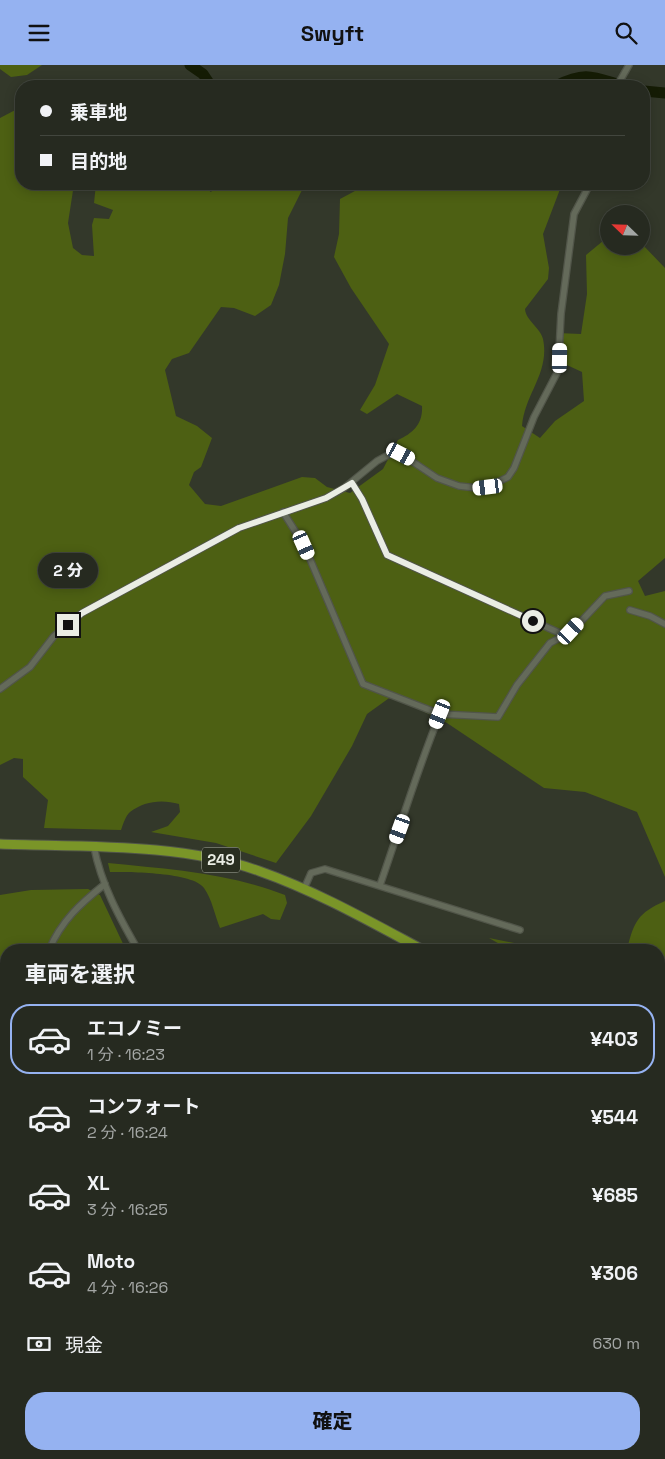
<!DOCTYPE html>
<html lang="ja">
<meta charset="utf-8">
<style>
:root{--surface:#262a20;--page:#32362d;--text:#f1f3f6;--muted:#a4a7a5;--line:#42463e;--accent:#95b2f1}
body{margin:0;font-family:"Space Grotesk","Noto Sans JP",sans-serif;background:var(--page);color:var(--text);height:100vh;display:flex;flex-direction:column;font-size:19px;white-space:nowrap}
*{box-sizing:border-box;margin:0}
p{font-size:16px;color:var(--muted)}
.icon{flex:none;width:28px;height:28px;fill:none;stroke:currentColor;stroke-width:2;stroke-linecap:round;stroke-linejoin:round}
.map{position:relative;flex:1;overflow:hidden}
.panel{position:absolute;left:0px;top:879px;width:665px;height:516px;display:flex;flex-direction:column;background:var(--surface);border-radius:20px 20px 0 0;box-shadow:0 2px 12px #0003,0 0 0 1px var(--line)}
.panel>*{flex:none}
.guide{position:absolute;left:15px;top:15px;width:635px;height:110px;border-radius:20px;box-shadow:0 2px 12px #0003,0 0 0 1px var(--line);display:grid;align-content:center;height:110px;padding:0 25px;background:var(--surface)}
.needle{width:32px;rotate:293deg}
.buttons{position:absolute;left:600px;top:140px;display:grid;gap:10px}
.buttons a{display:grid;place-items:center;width:50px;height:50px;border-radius:50%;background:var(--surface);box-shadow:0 2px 12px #0003,0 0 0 1px var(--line);font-size:25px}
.end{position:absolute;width:22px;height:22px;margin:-11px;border:6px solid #eaede4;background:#111;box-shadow:0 0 0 2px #111}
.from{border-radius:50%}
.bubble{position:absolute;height:35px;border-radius:18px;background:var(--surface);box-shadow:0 2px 12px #0003,0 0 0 1px var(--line);font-size:16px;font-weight:800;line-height:35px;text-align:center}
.car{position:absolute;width:15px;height:30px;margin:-15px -8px;border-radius:6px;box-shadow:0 0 4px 1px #0007;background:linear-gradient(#fff 24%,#345 0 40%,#fff 0 76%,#345 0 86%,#fff 0)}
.guide b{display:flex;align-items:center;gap:18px;height:48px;font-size:19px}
.guide b+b{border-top:1px solid var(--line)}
.guide i{width:12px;height:12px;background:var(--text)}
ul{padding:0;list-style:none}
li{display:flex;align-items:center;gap:15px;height:70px;margin:0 10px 8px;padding:0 15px;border:2px solid transparent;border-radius:20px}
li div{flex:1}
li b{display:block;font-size:19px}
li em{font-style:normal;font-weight:800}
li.selected{border-color:var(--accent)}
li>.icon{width:45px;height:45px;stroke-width:1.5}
h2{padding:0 25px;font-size:22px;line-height:60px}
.pay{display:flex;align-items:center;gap:12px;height:55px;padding:0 25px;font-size:19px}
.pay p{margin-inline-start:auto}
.primary-button{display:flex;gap:10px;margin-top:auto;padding:10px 25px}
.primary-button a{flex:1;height:58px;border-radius:20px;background:var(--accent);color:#111;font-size:20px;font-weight:800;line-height:58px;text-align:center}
header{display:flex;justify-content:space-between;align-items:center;height:65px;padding:0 25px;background:var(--accent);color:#111;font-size:22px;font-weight:800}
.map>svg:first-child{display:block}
.green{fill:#4d6013}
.water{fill:#151c05}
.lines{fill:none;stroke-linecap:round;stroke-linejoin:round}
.river{stroke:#151c05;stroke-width:11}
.minor-casing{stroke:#515549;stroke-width:8}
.highway-casing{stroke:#515549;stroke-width:11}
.minor{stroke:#646a5a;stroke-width:5.5}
.highway{stroke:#7a9528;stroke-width:9}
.route{stroke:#eaede4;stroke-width:6}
.labels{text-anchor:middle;stroke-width:4;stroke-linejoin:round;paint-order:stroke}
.shield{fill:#292e20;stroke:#b0b4a9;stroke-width:1}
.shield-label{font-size:15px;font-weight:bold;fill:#eaede4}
</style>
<header><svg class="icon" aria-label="menu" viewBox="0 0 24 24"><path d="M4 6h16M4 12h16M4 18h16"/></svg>Swyft<svg class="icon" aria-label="search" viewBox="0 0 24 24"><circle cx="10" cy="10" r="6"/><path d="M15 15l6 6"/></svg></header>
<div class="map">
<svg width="665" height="1394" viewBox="0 0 665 1394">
<rect width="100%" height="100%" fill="#33382a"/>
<!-- green -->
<g class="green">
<path d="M0 0H42L27 10 11 12 0 4Z"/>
<path d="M21 42V119H74L68 158 73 183 82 190 94 191 92 160 94 153 109 154 113 145 94 138 96 119H200L211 127 218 119H303L304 121 288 153 285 189 279 220 271 240 255 251 234 243 221 242 189 288 172 294 165 305 176 351 197 361 212 373 201 402 194 407 189 420 205 439 221 441 302 412 315 413 327 422 350 428 383 404 398 375C413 368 423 359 422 341L397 329 367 349 360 345 375 320 389 279 351 223 334 192 339 169 340 134 368 119H562L543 169 549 203 548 214 525 244C526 256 540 262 543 274 550 308 525 328 522 361L540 373 555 356 584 336 582 307 556 295 557 268 581 269 587 229 586 190 609 171V181H641V178L665 203V493L638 516 645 531 665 526V812L637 747 585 727 544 723 447 658 392 631 367 649 352 681 311 751 276 798 216 778 151 767 168 761 180 747 179 739C162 734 144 736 130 747 126 750 123 759 121 765L44 763 48 735 23 712V694L14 693 0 700V53Z"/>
<path d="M108 798C168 804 229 808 285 830L287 838 280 855 271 854 263 849 220 863C215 851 212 834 204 823 193 807 129 807 110 807Z"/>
<path d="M88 824 100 830 126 885H6V1111L0 1114V830L31 825Z"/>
<path d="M665 836V930H659V885H627C634 856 638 848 665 836Z"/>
<path d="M489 873 550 885H510Z"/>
<path d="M659 1084 665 1087V1394H614L612 1389H659V1281L662 1274 659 1272Z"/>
<path d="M0 1226 6 1228V1389H15L0 1392Z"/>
<path d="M19 1389H275V1394H20Z"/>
</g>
<!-- water -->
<g class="water">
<path d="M6 1111V1228L0 1226V1114Z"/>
<path d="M32 1389H94L80 1394H33Z"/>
</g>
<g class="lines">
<!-- river -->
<g class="river">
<path d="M190 0 203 9 211 21"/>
<path d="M556 21C586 6 593 12 623 21"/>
<path d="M644 26 665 28"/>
</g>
<defs>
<g id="minor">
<path d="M617 21 629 0"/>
<path d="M352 418 362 434 387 490 564 570"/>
<path d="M283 447 304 480 363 619 440 649 498 652 517 620 550 578 571 567 605 531 629 526"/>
<path d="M630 545 650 551 665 559"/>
<path d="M0 624 30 602 54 571 82 548 239 463 326 433 344 423 377 396 390 389H401L437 413 459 421 477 423 488 422 508 412 514 403 534 352 558 306 561 249 574 149 590 119"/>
<path d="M94 782C101 819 119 852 138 885"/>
<path d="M380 820C400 763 417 705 440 649"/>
<path d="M304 824 311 808 325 804 520 865"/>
<path d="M49 885C61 856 81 838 105 819"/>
<path d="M281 1389V1394"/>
</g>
<g id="highway">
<path d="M0 779C82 782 181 778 259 806 316 826 369 856 423 885"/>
<path d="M659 956H665"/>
</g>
</defs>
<!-- minor casing -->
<use href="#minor" class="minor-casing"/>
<!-- highway casing -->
<use href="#highway" class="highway-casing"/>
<!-- minor -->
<use href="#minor" class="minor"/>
<!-- highway -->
<use href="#highway" class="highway"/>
</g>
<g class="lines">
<!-- route -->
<path class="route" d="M68 560 82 548 239 463 326 433 352 418 362 434 387 490 533 556"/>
</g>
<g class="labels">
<!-- shield labels -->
<rect class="shield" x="202" y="782.5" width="38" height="25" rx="4"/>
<g class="shield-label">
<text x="221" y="800">249</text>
</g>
</g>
</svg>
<div class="buttons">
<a><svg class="needle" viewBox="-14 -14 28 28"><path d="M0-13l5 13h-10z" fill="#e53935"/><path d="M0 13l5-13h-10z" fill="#a4a7a5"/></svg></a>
</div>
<i class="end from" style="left:533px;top:556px"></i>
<i class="end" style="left:68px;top:560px"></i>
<div class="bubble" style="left:38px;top:488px;width:60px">2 分</div>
<i class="car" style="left:560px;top:293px;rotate:1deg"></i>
<i class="car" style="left:401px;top:389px;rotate:118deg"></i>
<i class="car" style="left:488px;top:422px;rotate:263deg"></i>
<i class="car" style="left:304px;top:480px;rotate:156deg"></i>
<i class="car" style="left:571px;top:566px;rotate:43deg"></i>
<i class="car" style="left:440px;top:649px;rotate:202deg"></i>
<i class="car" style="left:400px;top:764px;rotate:200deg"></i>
<div class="guide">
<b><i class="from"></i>乗車地</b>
<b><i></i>目的地</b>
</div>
<section class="panel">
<h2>車両を選択</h2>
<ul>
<li class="selected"><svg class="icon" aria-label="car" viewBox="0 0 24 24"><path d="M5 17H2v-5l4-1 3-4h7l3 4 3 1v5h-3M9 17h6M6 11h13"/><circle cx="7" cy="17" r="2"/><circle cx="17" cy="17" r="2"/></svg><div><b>エコノミー</b><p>1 分 · 16:23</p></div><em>¥403</em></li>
<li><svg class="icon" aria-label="car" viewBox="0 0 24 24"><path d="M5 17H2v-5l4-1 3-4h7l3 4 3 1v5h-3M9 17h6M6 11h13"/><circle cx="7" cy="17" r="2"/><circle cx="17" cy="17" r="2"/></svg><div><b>コンフォート</b><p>2 分 · 16:24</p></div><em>¥544</em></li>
<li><svg class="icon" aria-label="car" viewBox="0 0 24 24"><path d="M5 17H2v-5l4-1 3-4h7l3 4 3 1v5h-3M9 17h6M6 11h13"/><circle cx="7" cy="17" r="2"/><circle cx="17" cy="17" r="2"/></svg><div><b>XL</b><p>3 分 · 16:25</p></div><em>¥685</em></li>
<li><svg class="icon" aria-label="car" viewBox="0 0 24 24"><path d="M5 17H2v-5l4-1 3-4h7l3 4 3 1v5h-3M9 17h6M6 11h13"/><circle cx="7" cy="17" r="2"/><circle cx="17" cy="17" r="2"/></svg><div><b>Moto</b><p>4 分 · 16:26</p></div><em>¥306</em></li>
</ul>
<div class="pay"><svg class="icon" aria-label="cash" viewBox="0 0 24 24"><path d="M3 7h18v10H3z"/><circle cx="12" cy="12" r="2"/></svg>現金<p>630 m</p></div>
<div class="primary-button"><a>確定</a></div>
</section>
</div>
